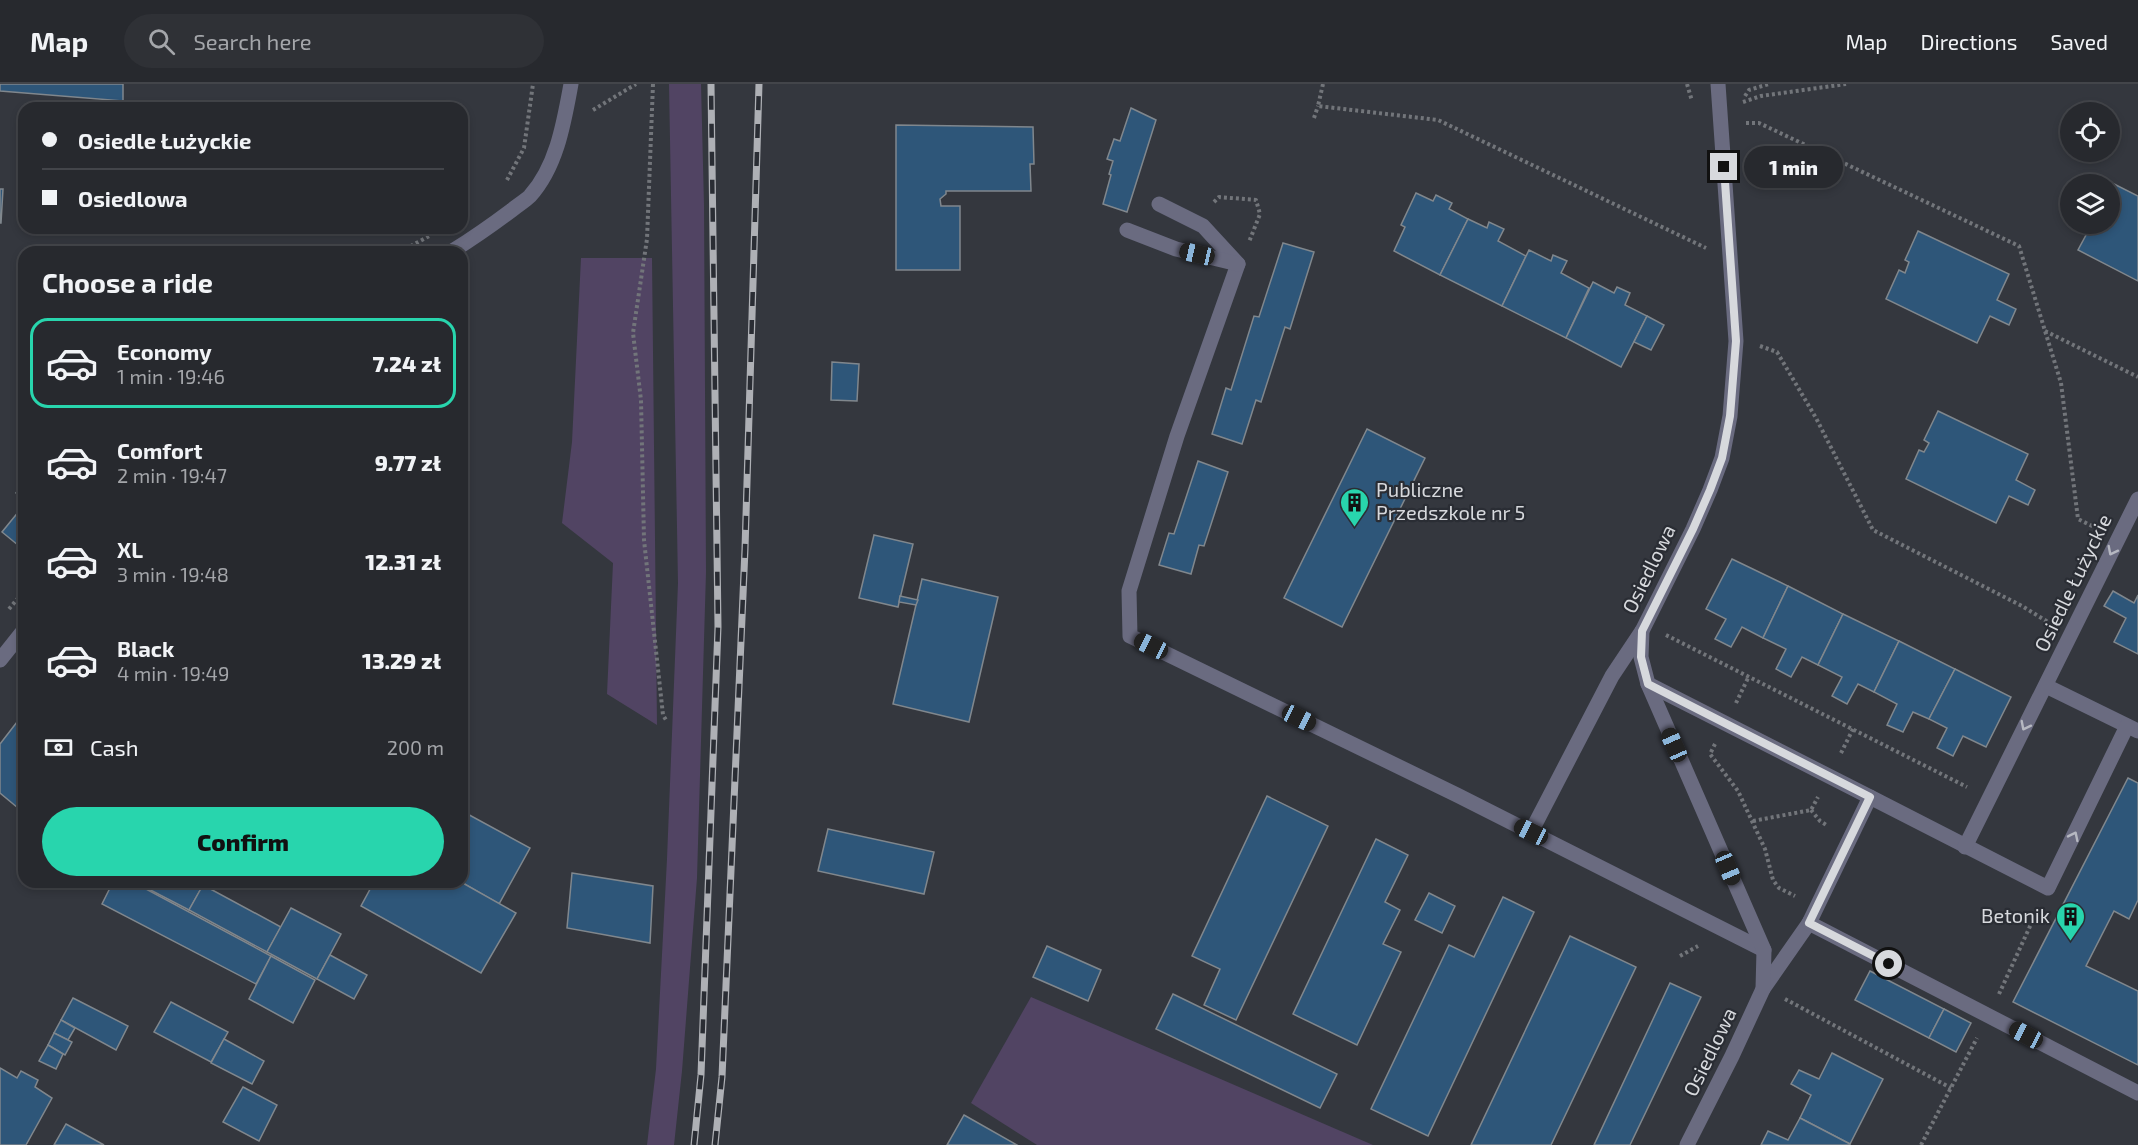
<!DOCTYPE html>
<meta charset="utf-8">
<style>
:root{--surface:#27292e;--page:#2f3136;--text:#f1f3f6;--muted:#a4a6aa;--line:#43454a;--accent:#28d5ad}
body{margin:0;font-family:"Exo 2",sans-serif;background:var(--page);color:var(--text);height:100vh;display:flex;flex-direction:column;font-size:22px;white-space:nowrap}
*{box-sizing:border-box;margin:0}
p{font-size:20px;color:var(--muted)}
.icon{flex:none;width:33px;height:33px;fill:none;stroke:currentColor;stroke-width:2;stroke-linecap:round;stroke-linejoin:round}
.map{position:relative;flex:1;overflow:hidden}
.side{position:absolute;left:18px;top:162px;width:450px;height:642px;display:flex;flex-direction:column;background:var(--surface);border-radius:18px;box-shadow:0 3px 9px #0003,0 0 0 2px var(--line)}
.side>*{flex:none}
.guide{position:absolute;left:18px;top:18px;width:450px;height:132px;border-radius:18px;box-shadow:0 3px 9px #0003,0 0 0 2px var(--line);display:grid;align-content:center;height:132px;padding:0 24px;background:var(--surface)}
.fabs{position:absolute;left:2060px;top:18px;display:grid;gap:12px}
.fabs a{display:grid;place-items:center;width:60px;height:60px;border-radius:50%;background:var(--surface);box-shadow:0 3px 9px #0003,0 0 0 2px var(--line);font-size:30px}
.end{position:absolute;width:27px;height:27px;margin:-14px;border:8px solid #d7d9dd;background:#111;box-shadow:0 0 0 3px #111}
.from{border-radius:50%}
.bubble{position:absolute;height:42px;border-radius:21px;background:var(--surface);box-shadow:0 3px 9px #0003,0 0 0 2px var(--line);font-size:20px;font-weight:800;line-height:42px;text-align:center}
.car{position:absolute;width:18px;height:36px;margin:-18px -9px;border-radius:8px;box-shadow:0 0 4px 2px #0007;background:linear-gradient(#222 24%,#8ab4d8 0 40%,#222 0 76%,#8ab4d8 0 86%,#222 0)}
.guide b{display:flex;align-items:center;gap:21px;height:57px;font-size:22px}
.guide b+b{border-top:2px solid var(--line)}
.guide i{width:15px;height:15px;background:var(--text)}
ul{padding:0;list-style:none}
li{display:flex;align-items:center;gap:18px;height:90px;margin:0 12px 9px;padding:0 12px;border:3px solid transparent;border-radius:18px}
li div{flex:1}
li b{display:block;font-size:22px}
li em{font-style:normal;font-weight:800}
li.selected{border-color:var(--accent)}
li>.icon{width:54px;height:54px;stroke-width:1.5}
h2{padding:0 24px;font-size:27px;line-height:72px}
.pay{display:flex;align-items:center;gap:15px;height:66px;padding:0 24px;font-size:22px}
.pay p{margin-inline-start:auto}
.primary-button{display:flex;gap:12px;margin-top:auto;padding:12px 24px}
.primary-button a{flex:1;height:69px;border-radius:36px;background:var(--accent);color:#111;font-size:24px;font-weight:800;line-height:69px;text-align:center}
header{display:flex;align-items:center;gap:36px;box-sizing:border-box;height:84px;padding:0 30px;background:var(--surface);border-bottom:2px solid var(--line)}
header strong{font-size:28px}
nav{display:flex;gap:33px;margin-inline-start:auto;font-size:21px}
.search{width:420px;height:54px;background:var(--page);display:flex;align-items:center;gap:15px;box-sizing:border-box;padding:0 21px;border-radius:33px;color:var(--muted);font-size:22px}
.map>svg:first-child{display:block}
.green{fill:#514463}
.building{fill:#2e5679;stroke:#80878d;stroke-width:1.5}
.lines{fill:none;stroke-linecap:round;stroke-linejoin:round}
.path{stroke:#72757a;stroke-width:4;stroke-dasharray:3 3;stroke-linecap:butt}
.minor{stroke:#6a6b80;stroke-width:15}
.rail-casing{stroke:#aeb0b5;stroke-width:7}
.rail{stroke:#2a2d34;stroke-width:4.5;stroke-dasharray:14;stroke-linecap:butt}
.oneway{stroke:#b6b8c1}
.route{stroke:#d7d9dd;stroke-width:8}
.labels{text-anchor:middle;stroke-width:4.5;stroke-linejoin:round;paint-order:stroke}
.poi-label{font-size:20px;fill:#d7d9dd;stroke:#2a2d34;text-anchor:start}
.street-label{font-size:20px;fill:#d7d9dd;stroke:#2a2d34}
</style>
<header>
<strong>Map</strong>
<div class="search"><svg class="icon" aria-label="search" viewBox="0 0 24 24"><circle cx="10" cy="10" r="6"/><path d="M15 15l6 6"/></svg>Search here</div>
<nav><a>Map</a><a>Directions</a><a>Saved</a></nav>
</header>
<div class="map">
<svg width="2138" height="1061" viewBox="0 0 2138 1061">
<rect width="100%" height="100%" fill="#34373e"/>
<!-- green -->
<g class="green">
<path d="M669 0H701L704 121 706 488 697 794 682 987 674 1061H647L656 985 667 775 678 499Z"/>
<path d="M581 174H652L657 641 607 610 613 479 562 439 572 358Z"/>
<path d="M1031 913 1373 1061H1037L971 1019Z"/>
</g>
<!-- building -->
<g class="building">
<path d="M0 0H123V17L0 7Z"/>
<path d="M1131 24 1156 36 1127 128 1103 120 1111 91 1109 90 1113 77 1107 75 1114 55 1120 57Z"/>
<path d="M896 41 1033 43 1034 80H1030L1031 107H946V110L940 115 941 122H960V186H896Z"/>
<path d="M2112 99 2138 112V197L2078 166 2092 140H2109V104Z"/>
<path d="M0 105H3L1 139H0Z"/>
<path d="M1416 109 1433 117 1436 111 1452 119 1449 125 1468 135 1440 191 1394 167 1405 143 1401 141Z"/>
<path d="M1468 135 1487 144 1489 138 1504 145 1498 157 1526 172 1502 222 1440 191Z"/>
<path d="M1918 147 2009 190 1997 216 2016 225 2009 241 1990 232 1977 259 1886 215 1899 186 1905 189 1909 178 1905 176Z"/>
<path d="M1283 159 1314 168 1290 245 1285 243 1261 318 1256 316 1242 360 1212 350 1226 304 1231 306 1254 232 1259 233Z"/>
<path d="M1529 166 1551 177 1553 171 1567 177 1561 189 1589 204 1566 254 1502 222Z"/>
<path d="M1593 198 1614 209 1617 203 1630 209 1625 221 1647 232 1621 283 1566 254Z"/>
<path d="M1647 232 1664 241 1651 266 1634 258Z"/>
<path d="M832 278 859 280 857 317 831 316Z"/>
<path d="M1938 327 2028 370 2016 396 2035 406 2028 421 2009 412 1996 439 1906 395 1919 366 1924 368 1929 359 1924 356Z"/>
<path d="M1367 345 1425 374 1342 543 1284 514Z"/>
<path d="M1198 377 1228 388 1204 462 1199 461 1191 490 1159 481 1169 449 1174 450Z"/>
<path d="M24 398V416L16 409Z"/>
<path d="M24 421V466L2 448Z"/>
<path d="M874 451 913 460 898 523 859 514Z"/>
<path d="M1732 475 1788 502 1763 554 1742 543 1731 563 1715 555 1726 535 1706 525Z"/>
<path d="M922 495 998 513 969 638 893 620Z"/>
<path d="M1788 502 1843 530 1818 581 1802 573 1791 593 1776 585 1786 565 1763 554Z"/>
<path d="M2113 507 2134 519 2138 511V570L2114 558 2126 534 2104 522Z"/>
<path d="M900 512 918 516 916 521 899 518Z"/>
<path d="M1843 530 1899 557 1874 608 1858 600 1847 620 1832 612 1842 593 1818 581Z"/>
<path d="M1899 557 1955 585 1929 635 1913 628 1903 648 1887 641 1897 620 1874 608Z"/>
<path d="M1955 585 2011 613 1986 663 1963 652 1953 672 1937 664 1947 644 1929 635Z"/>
<path d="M24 629V729L0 709V660Z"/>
<path d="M2128 694 2138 699V816L2129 835 2114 827 2086 882 2138 907V981L2013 918Z"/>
<path d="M1267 712 1328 742 1236 936 1204 921 1220 885 1192 872Z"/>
<path d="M462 727 530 764 499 820 461 798Z"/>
<path d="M828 745 934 768 924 810 818 787Z"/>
<path d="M1376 755 1408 771 1385 818 1400 826 1383 860 1401 868 1357 961 1293 930Z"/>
<path d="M572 789 653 802 650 859 567 844Z"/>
<path d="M113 798H133L271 872 256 900 102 820Z"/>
<path d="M135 798H196L203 801 189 826Z"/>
<path d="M374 798H461L516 829 481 889 361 822Z"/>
<path d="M203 801 281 843 267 868 189 826Z"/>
<path d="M1429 809 1455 822 1442 849 1415 836Z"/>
<path d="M1503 813 1534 828 1428 1052 1371 1025 1449 861 1474 873Z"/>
<path d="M291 824 341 850 317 895 267 868Z"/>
<path d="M1570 852 1636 883 1551 1061H1471Z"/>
<path d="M1047 862 1101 886 1088 917 1033 893Z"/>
<path d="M330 871 367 891 354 915 317 895Z"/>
<path d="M271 872 315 896 293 939 249 915Z"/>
<path d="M1870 887 1944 925 1929 954 1855 916Z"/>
<path d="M1670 899 1701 913 1630 1061H1594Z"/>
<path d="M1173 910 1337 990 1320 1024 1156 945Z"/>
<path d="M73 914 128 942 116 966 61 936Z"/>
<path d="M171 918 228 948 211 978 154 948Z"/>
<path d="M1944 925 1971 939 1956 968 1929 954Z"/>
<path d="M61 936 75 944 68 956 54 949Z"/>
<path d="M54 949 72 958 65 971 48 961Z"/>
<path d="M224 955 264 977 252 1000 211 979Z"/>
<path d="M48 961 63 970 56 985 39 977Z"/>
<path d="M1832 969 1883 995 1850 1060 1800 1034 1811 1011 1791 1000 1799 986 1819 995Z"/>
<path d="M0 984 17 994 21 987 38 996 35 1003 52 1014 26 1061H0Z"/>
<path d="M243 1003 277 1021 259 1057 223 1038Z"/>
<path d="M964 1031 1017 1061H947Z"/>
<path d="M1800 1034 1850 1060 1849 1061H1761L1768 1047 1788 1056Z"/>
<path d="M66 1040 104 1061H54Z"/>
</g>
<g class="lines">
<!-- path -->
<g class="path">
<path d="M653 0 647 155 633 249 641 316 644 456 663 631 666 636"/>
<path d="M1323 0 1318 22 1438 36 1706 164"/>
<path d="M1687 0 1692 17"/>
<path d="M1745 12 1749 6 1769 0"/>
<path d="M1743 18 1761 12 1846 0"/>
<path d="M593 26 636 0"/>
<path d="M1314 34 1318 22"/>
<path d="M1746 39H1759L2019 162 2061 299 2078 435 2096 444"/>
<path d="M507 96 524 64 533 0"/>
<path d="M1214 118 1219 113 1256 116 1260 130 1249 158"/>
<path d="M400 168 431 151"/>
<path d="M2045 247 2138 293"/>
<path d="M1760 262 1777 268 1816 334 1873 446 2022 522 2048 538"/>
<path d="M9 525 24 507"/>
<path d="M1666 551 1967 703"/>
<path d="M1736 619 1749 592"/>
<path d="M1715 660 1710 670 1738 707 1765 765 1773 796 1779 804 1795 812"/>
<path d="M1841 669 1853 645"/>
<path d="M1811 726 1820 737 1828 742"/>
<path d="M1753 737 1811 726 1818 713"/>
<path d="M1680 872 1698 862"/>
<path d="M1999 910 2037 827"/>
<path d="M1785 915 1951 1004"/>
<path d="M1921 1061 1977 954"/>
</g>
<!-- minor -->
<g class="minor">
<path d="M1159 120 1203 142 1238 180 1177 352 1129 507 1130 552 1457 711 1764 866"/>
<path d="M1127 146 1176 165 1238 180"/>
<path d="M451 168C472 155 492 141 512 126 518 121 525 117 530 112 557 82 564 38 571 0"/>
<path d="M0 576 24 546"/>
<path d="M1648 600 1870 713 1809 839 1763 905"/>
<path d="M2046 602 2138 647"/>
<path d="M1870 713 2048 804 2127 642"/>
<path d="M1531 748 1612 592 1642 547"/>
<path d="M1965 763 2138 415"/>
<path d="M1809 839 2138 1009"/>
<path d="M1687 1061 1732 972 1763 905 1764 866 1648 600 1641 573 1642 547 1693 445 1710 406 1722 374 1730 332 1736 257 1718 0"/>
</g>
<defs>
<g id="rail">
<path d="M694 1061 701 991 718 543 711 0"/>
<path d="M715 1061 722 993 745 465 759 0"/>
</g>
</defs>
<!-- rail casing -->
<use href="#rail" class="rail-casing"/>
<!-- rail -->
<use href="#rail" class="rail"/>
</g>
<!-- one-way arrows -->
<defs><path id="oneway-chevron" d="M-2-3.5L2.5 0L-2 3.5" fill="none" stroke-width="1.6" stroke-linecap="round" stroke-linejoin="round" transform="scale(1.5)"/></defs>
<g class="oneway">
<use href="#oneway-chevron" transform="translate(2112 467) rotate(117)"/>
<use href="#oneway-chevron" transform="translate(2025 642) rotate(117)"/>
<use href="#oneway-chevron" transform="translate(2074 752) rotate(-64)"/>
</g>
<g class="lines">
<!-- route -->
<path class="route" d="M1724 83 1736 257 1730 332 1722 374 1710 406 1693 445 1642 547 1641 573 1648 600 1870 713 1809 839 1889 880"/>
</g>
<!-- icons -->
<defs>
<symbol id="building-pin" viewBox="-11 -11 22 30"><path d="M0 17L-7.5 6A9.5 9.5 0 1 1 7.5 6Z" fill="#28d5ad" stroke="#2a2d34"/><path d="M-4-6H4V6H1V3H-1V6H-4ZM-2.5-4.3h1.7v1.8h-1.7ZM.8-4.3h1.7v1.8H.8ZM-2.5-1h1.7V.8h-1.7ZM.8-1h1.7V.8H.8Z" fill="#111"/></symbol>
</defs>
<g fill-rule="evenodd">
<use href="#building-pin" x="1338" y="402" width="33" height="45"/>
<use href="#building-pin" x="2054" y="816" width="33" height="45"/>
</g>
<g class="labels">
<!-- poi labels -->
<g class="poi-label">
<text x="1376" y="413">Publiczne<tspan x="1376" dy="23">Przedszkole nr 5</tspan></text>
<text x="2050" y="839" text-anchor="end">Betonik</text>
</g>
<!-- street labels -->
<g class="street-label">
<text transform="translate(1649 485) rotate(-64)" y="7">Osiedlowa</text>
<text transform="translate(2073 499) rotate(-64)" y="7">Osiedle Łużyckie</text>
<text transform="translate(1710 968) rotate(-64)" y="7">Osiedlowa</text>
</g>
</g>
</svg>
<div class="fabs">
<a><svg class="icon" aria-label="locate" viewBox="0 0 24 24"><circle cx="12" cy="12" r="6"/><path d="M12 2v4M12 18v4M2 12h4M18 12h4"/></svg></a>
<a><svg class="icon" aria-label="layers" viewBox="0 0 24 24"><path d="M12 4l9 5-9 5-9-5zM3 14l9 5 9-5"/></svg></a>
</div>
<i class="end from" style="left:1889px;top:880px"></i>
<i class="end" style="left:1724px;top:83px"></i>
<div class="bubble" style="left:1744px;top:62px;width:99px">1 min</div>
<i class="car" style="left:1197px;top:170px;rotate:283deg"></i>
<i class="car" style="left:1151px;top:562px;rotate:296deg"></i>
<i class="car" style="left:1299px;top:634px;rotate:116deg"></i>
<i class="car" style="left:1674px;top:661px;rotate:336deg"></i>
<i class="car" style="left:1531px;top:748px;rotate:296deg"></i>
<i class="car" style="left:1728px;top:784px;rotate:157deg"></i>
<i class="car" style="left:2026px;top:951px;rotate:298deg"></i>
<div class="guide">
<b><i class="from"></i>Osiedle Łużyckie</b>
<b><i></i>Osiedlowa</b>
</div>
<section class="side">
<h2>Choose a ride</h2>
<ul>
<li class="selected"><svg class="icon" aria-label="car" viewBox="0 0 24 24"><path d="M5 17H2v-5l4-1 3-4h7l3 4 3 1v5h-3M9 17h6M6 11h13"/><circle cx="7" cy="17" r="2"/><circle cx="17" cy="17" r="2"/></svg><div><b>Economy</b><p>1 min · 19:46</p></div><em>7.24 zł</em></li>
<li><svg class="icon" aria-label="car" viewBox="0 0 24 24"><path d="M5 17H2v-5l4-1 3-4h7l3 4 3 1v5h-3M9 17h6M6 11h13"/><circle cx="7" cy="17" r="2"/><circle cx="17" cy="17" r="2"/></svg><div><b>Comfort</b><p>2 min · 19:47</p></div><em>9.77 zł</em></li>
<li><svg class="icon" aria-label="car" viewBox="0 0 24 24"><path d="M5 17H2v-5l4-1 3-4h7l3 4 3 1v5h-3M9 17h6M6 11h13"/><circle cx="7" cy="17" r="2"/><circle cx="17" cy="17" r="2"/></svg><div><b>XL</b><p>3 min · 19:48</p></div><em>12.31 zł</em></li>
<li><svg class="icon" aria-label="car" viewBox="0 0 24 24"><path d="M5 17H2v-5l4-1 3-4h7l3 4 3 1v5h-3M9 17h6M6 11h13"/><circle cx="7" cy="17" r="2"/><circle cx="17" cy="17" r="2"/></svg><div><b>Black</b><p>4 min · 19:49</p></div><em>13.29 zł</em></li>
</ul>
<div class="pay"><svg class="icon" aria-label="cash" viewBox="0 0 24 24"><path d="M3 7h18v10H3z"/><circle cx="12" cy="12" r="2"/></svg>Cash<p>200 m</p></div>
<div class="primary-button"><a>Confirm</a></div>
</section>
</div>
